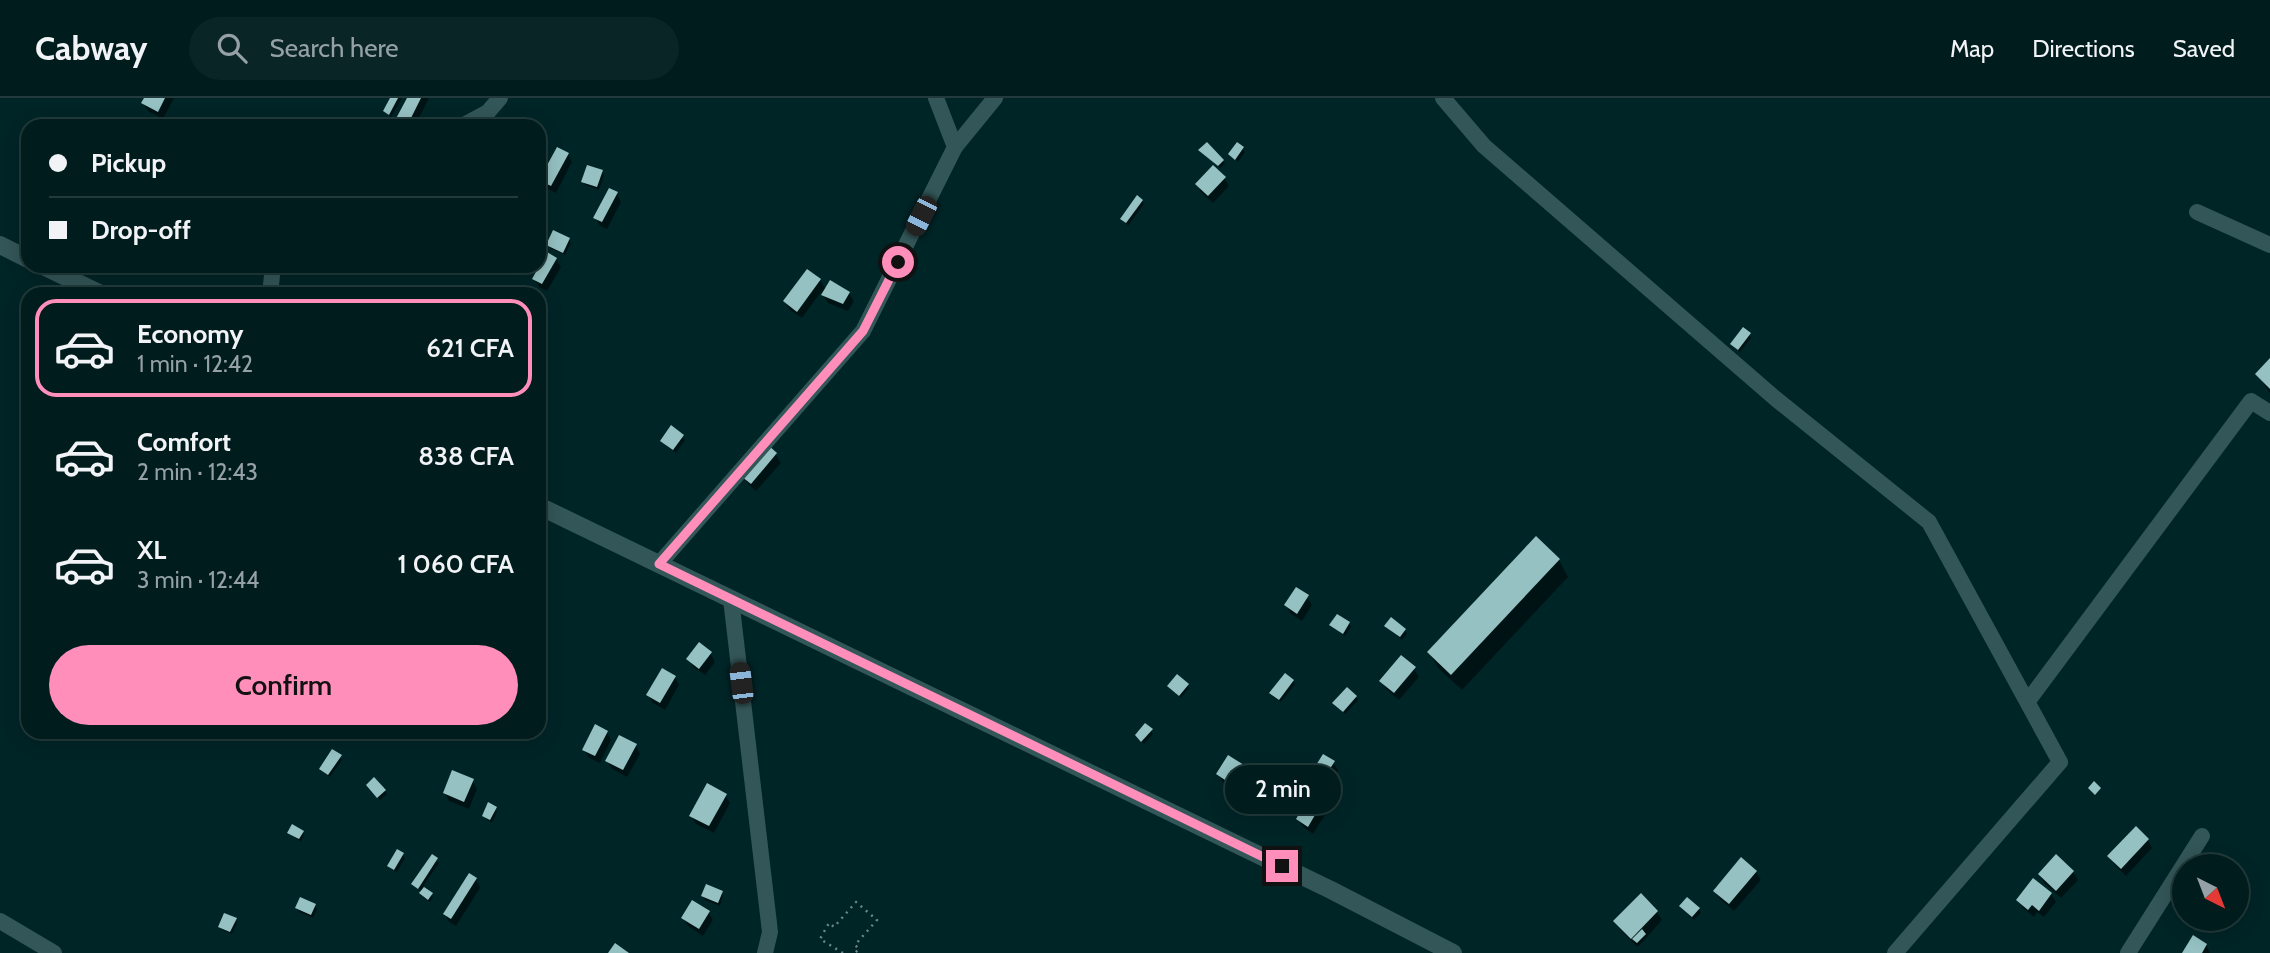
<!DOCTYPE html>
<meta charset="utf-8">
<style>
:root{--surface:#001c1d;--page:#0a2526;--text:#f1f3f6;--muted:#95a1a4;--line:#223a3b;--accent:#ff8eba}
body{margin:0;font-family:Cabin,sans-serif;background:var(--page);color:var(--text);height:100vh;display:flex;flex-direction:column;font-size:26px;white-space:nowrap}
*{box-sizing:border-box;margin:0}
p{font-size:23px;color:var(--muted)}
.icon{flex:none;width:38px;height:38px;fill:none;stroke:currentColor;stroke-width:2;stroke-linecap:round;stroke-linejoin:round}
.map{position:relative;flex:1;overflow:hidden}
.side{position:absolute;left:21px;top:189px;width:525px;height:452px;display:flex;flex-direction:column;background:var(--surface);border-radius:21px;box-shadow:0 4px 18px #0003,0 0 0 2px var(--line)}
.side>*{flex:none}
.hud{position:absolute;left:21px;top:21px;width:525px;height:154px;border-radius:21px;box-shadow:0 4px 18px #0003,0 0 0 2px var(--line);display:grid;align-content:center;height:154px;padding:0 28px;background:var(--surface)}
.needle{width:46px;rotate:138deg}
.buttons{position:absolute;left:2172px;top:756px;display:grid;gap:14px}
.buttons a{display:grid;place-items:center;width:77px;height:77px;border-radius:50%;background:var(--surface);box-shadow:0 4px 18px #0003,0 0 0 2px var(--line);font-size:35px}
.end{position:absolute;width:32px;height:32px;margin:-16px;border:9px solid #ff8eba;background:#111;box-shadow:0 0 0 4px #111}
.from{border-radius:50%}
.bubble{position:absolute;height:49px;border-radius:24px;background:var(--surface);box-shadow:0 4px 18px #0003,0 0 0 2px var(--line);font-size:23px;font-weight:600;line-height:49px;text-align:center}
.car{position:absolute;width:21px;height:42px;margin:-21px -10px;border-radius:9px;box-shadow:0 0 5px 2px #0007;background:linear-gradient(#222 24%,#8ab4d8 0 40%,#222 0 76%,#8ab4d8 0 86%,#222 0)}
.hud b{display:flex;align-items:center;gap:24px;height:66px;font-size:26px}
.hud b+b{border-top:2px solid var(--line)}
.hud i{width:18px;height:18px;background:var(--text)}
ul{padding:12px 0 0;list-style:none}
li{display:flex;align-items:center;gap:21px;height:98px;margin:0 14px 10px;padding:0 14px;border:4px solid transparent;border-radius:21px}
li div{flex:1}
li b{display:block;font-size:26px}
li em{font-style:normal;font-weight:600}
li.selected{border-color:var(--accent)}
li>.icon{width:63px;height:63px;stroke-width:1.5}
.action{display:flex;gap:14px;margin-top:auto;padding:14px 28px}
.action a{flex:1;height:80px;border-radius:42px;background:var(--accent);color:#111;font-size:28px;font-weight:600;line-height:80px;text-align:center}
header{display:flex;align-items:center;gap:42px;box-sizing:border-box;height:98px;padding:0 35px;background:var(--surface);border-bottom:2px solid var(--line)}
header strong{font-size:33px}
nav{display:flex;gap:38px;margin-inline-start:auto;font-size:24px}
.search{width:490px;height:63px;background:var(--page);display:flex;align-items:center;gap:18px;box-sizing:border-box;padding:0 24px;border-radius:38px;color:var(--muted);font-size:26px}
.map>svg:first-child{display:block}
.shadow{fill:#0007}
.building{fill:#95c1c2}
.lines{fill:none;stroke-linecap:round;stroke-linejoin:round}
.path{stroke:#6b8687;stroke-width:2.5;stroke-dasharray:2 5;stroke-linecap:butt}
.street{stroke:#335658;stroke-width:16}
.secondary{stroke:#335658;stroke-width:18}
.route{stroke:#ff8eba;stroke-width:9}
</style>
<header>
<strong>Cabway</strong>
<div class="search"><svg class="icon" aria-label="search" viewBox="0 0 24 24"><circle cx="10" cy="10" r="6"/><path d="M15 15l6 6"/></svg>Search here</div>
<nav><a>Map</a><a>Directions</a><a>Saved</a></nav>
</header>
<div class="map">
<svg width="2270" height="855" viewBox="0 0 2270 855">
<rect width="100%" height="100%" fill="#002527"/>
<!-- shadow -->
<g class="shadow">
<path d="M146 0H174L163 21 148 13 143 5Z"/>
<path d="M392 0H402L391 19 385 13Z"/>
<path d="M409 0H429L415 28H394Z"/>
<path d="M1243 51 1245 54 1238 64 1230 56Z"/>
<path d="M1200 53 1223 63 1225 66 1220 70Z"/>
<path d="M568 56 572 64 556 95 546 90 541 82Z"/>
<path d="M602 74 604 77 599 92 585 87 583 84Z"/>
<path d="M1224 80 1229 88 1213 105 1201 94 1197 86Z"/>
<path d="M617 96 621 104 607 131 600 128 595 119Z"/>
<path d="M1142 103 1144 106 1128 128 1122 121Z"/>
<path d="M569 141 571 145 565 157 550 150 548 147Z"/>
<path d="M556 161 561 169 547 193 539 189 534 181Z"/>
<path d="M820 182 826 192 849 195 854 203 848 213 828 205 821 194 802 220 790 212 785 204Z"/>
<path d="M1749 236 1751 240 1740 254 1734 249 1732 246Z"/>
<path d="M2270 263V295L2257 276Z"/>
<path d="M672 330 685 342 676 355 662 343Z"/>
<path d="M768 350 776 357 781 365 756 393 748 386 743 378Z"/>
<path d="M1559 462 1568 479 1462 592 1439 571 1429 555Z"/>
<path d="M1307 499 1312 507 1302 523 1291 516 1286 508Z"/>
<path d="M1349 525 1351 529 1345 538 1331 527Z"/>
<path d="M1386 528 1405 532 1407 536 1402 542Z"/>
<path d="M711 556 715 564 705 577 693 569 689 561Z"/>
<path d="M1414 571 1419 579 1399 602 1386 591 1382 583Z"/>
<path d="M675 579 679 587 665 612 653 605 648 597Z"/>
<path d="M1293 583 1295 586 1281 604 1273 599 1272 596Z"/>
<path d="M1187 587 1189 590 1181 600 1169 588Z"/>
<path d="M1356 599 1358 602 1345 616 1337 608Z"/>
<path d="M1151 632 1153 636 1144 646 1139 641Z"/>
<path d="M607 634 611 642 600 665 589 660 584 652Z"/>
<path d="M636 648 640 656 627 679 612 671 607 663Z"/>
<path d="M340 659 342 662 330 679 323 674 321 671Z"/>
<path d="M1228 659 1251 674 1256 682 1245 699 1223 684 1218 676Z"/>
<path d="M1333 664 1338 672 1318 705 1326 715 1313 736 1303 729 1298 721 1312 698 1305 688Z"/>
<path d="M472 682 477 691 469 711 449 703 445 695Z"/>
<path d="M370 691 385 693 387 696 380 702Z"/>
<path d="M725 697 730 705 714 735 696 726 691 718Z"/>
<path d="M495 710 497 714 492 725 486 721 484 718Z"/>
<path d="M303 734 304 737 301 744 289 735Z"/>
<path d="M2148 742 2152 750 2126 778 2114 766 2109 758Z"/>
<path d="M403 757 405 760 397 774 391 771 389 768Z"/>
<path d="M432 759 439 765 422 790 431 796 433 799 430 804 423 799 422 794 413 786Z"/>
<path d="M2056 759 2073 774 2078 782 2061 800 2044 785 2040 777Z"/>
<path d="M1756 774 1761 782 1734 813 1720 801 1715 793Z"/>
<path d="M476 781 480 790 456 828 449 824 445 816Z"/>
<path d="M2034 783 2051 796 2056 804 2044 819 2037 814 2034 819 2023 810 2018 802Z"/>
<path d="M721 794 723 798 720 808 705 802 703 798Z"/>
<path d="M315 808 317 811 313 820 299 814 297 810Z"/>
<path d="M1681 808 1699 811 1701 815 1694 822Z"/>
<path d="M708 814 713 822 703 838 688 828 683 820Z"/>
<path d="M1657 814 1662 822 1639 848H1636L1620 831 1616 823Z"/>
<path d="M235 821 237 825 232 836 222 832 220 829Z"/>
<path d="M2206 847 2210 855H2184Z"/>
</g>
<!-- building -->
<g class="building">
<path d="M144 0H165L158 14 141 5Z"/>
<path d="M390 0H398L389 17 383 13Z"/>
<path d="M407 0H421L407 28H392Z"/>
<path d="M1207 44 1224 62 1218 68 1198 52Z"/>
<path d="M1237 44 1244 49 1235 62 1228 56Z"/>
<path d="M557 49 569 55 551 88 539 82Z"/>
<path d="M587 67 603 72 597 89 581 84Z"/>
<path d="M1213 67 1226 79 1208 98 1195 86Z"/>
<path d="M609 90 618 94 602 124 593 120Z"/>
<path d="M1137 97 1143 102 1126 125 1120 121Z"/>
<path d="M553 132 570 140 563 155 546 147Z"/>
<path d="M547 154 557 160 542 186 532 181Z"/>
<path d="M807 171 821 181 797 214 783 203Z"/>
<path d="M830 182 850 194 843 206 821 197Z"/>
<path d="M1743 229 1751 235 1738 252 1730 246Z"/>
<path d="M2270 260V291L2255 276Z"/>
<path d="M671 327 684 337 673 352 660 343Z"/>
<path d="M768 347 777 355 751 386 741 378Z"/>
<path d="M539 356 545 359 539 372Z"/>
<path d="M1536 438 1560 461 1451 577 1427 554Z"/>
<path d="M1296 489 1309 497 1297 516 1284 507Z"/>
<path d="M1337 516 1350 524 1343 536 1329 527Z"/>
<path d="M1391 519 1406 531 1400 539 1384 528Z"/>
<path d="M699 544 712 554 699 571 686 561Z"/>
<path d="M1401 557 1416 569 1394 595 1379 583Z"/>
<path d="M662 570 676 578 660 605 646 597Z"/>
<path d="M1285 575 1294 582 1279 602 1269 595Z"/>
<path d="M1177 576 1189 586 1179 598 1167 588Z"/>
<path d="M1347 589 1357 598 1343 614 1332 605Z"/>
<path d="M1145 625 1153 631 1141 644 1135 637Z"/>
<path d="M595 626 608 633 595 658 582 652Z"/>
<path d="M619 637 637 646 623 672 605 663Z"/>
<path d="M332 651 342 657 328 677 319 671Z"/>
<path d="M1323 656 1335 663 1314 695 1303 688Z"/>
<path d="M1228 657 1252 672 1240 692 1216 676Z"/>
<path d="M452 672 474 681 464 704 443 695Z"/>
<path d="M374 679 386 692 377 700 366 687Z"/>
<path d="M2094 683 2101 690 2095 697 2088 690Z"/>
<path d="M707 685 727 696 709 728 689 718Z"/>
<path d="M1310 698 1322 705 1308 729 1296 721Z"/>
<path d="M488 704 497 709 490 722 482 718Z"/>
<path d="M292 726 304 733 299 741 287 735Z"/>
<path d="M2136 728 2149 741 2121 771 2107 758Z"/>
<path d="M397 751 404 755 394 772 387 768Z"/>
<path d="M432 756 438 760 418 791 411 786Z"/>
<path d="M2056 756 2074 773 2056 793 2038 776Z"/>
<path d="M1741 759 1757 773 1729 806 1713 793Z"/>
<path d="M469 775 477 780 451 821 443 816Z"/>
<path d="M2033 780 2052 795 2039 813 2032 807 2028 812 2016 802Z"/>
<path d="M706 786 723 793 718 805 701 798Z"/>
<path d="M424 789 433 795 428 802 419 795Z"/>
<path d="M1641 795 1658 813 1631 841 1613 823Z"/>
<path d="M300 799 316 806 311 817 295 810Z"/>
<path d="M1687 799 1700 810 1692 819 1679 808Z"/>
<path d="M692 802 710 813 699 831 681 820Z"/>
<path d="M224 815 237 820 230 834 218 829Z"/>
<path d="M1642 831 1646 836 1637 845 1632 841Z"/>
<path d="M2193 837 2207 846 2202 855H2182Z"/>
<path d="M615 845 629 855H608Z"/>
</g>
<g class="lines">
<!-- path -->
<path class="path" d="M843 855 820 841 829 825 834 829 856 804 877 822 855 847 859 851 855 855"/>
<!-- street -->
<g class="street">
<path d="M1443 0 1484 48 1776 301 1929 424 2060 664 1895 855"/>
<path d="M462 28 488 14 500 0"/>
<path d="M955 49 995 0"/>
<path d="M2197 114 2270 147"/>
<path d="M270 196 273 168"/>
<path d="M659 466 863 233 955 49 936 0"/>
<path d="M731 501 770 834 765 855"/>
<path d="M2028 603 2251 303 2270 315"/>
<path d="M0 823 54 855"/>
<path d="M2128 855 2202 738"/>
</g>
<!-- secondary -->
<g class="secondary">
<path d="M0 147 28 161"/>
<path d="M43 168 101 196"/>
<path d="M539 408 1331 792 1453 855"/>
</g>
</g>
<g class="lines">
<!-- route -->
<path class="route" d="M898 164 863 233 659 466 1282 768"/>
</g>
</svg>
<div class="buttons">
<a><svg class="needle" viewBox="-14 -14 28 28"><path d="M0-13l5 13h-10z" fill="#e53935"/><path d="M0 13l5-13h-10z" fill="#95a1a4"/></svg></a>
</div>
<i class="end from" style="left:898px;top:164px"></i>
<i class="end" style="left:1282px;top:768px"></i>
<div class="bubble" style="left:1225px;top:667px;width:116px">2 min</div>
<i class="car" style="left:921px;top:118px;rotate:207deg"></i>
<i class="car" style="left:741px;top:585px;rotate:353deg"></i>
<div class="hud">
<b><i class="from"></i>Pickup</b>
<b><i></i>Drop-off</b>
</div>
<section class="side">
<ul>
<li class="selected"><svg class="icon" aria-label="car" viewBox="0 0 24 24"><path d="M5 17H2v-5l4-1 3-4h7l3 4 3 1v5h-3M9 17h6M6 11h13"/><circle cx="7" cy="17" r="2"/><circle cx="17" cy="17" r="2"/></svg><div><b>Economy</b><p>1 min · 12:42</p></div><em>621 CFA</em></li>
<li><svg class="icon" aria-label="car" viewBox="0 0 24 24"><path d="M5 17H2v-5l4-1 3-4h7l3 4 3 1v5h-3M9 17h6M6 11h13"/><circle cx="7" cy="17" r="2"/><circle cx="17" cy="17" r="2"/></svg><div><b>Comfort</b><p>2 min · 12:43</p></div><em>838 CFA</em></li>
<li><svg class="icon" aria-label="car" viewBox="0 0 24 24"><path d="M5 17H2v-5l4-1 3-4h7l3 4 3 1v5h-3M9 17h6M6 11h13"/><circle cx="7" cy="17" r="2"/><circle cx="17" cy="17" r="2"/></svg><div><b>XL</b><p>3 min · 12:44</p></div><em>1 060 CFA</em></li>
</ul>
<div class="action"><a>Confirm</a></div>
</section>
</div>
